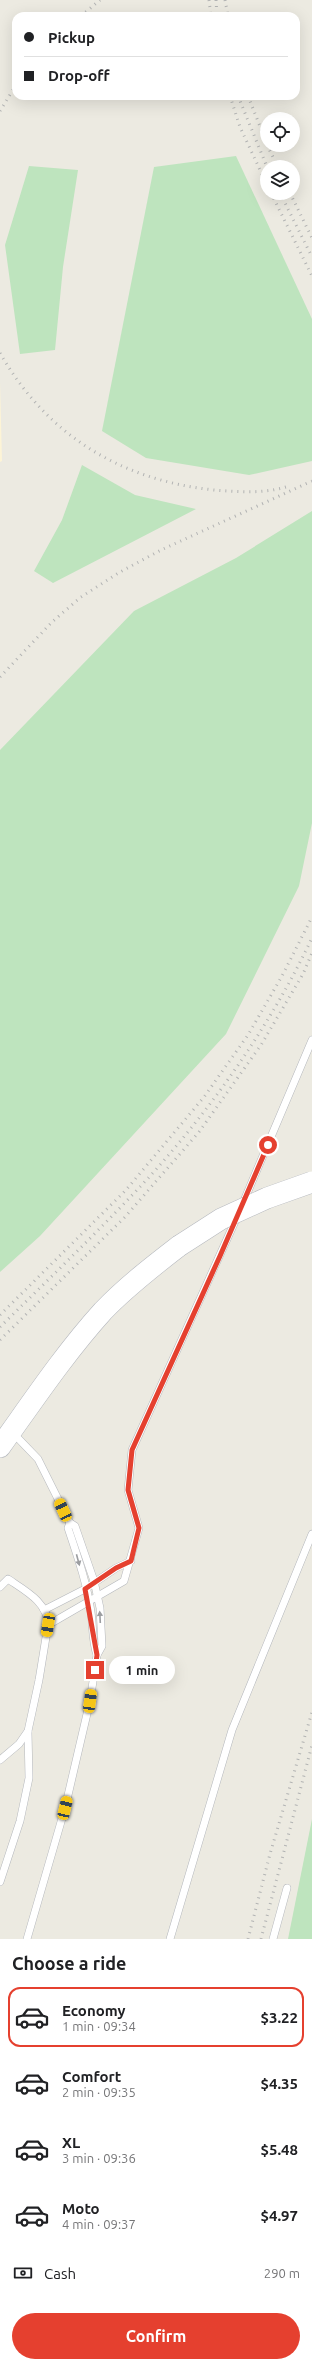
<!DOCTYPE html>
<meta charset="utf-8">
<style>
:root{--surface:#fff;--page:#f2f2f2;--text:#202124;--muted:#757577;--line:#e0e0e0;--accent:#e5402f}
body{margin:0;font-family:Ubuntu,sans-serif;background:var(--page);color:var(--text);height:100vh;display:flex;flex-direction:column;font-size:15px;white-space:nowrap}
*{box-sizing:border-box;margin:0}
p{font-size:13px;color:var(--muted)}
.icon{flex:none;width:22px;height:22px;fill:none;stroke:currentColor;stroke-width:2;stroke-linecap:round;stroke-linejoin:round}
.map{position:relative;height:1939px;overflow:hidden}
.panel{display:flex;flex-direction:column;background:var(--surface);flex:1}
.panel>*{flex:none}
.guide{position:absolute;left:12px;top:12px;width:288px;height:88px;border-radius:12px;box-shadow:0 4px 16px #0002;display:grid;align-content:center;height:88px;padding:0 12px;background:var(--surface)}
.fabs{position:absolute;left:260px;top:112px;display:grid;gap:8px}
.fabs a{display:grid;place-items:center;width:40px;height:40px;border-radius:50%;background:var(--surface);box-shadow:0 4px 16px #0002;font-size:20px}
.end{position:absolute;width:18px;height:18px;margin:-9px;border:5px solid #e5402f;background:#fff;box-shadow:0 0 0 2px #fff}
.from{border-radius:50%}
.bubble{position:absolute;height:28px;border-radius:14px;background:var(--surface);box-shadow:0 4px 16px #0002;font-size:13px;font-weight:700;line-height:28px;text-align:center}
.car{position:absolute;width:12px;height:24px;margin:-12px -6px;border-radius:5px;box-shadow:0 0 3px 1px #0007;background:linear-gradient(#f5c518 24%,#345 0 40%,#f5c518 0 76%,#345 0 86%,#f5c518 0)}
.guide b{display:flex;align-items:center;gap:14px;height:38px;font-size:15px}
.guide b+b{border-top:1px solid var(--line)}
.guide i{width:10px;height:10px;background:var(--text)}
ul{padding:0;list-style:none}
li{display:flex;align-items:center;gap:12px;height:60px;margin:0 8px 6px;padding:0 4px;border:2px solid transparent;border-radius:12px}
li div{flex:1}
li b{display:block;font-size:15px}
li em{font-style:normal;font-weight:700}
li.selected{border-color:var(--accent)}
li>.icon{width:36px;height:36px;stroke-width:1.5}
h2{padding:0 12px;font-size:18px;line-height:48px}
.pay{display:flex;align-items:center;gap:10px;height:44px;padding:0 12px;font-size:15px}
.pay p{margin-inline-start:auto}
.button{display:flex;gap:8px;margin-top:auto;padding:8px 12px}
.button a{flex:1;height:46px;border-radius:24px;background:var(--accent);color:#fff;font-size:16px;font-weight:700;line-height:46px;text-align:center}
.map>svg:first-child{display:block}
.commercial{fill:#fdf4d6}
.green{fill:#bee4be}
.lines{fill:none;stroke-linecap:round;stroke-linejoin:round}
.lane-casing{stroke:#b4b7bc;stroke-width:8}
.secondary-casing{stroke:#b5b8be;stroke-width:22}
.lane{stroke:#fff;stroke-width:7}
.secondary{stroke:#fff;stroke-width:21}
.rail{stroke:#b2b3b3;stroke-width:3;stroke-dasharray:1 5;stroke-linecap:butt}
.secondary-bridge-casing{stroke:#b5b8be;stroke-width:22;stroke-linecap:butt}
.secondary-bridge{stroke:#fff;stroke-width:21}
.oneway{fill:#9c9ea1}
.route{stroke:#e5402f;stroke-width:5}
</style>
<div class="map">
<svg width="312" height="1939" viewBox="0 0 312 1939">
<rect width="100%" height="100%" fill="#eceae1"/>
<!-- commercial -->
<path class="commercial" d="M0 382 2 461 0 462Z"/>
<!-- green -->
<g class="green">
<path d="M236 156 312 319V461L249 475 146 458 102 431 154 167Z"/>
<path d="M29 166 78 170 63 267 55 350 20 354 5 245Z"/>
<path d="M82 465 135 495 196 509 53 583 34 571 62 520Z"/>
<path d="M312 511V823L299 886 226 1034 40 1236 0 1272V750L134 611 236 558Z"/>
<path d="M312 1819V1939H288Z"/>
</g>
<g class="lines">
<defs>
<g id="lane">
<path d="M243 1203 312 1040"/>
<path d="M13 1433 38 1459 70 1523 75 1526 94 1581 100 1608 102 1646 97 1655 90 1701 65 1808 27 1939"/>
<path d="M70 1523 68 1528C77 1555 87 1583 91 1612 93 1626 92 1641 97 1655"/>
<path d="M0 1587 8 1579C24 1590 48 1602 48 1625L39 1680 28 1731 19 1744 0 1760"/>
<path d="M44 1610 85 1589 116 1568 131 1561"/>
<path d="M48 1625 124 1581 139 1528 128 1490 132 1450 237 1217"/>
<path d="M0 1882 20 1821 29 1778 28 1732"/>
<path d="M170 1939 232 1730 312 1534"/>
<path d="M273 1939 287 1888"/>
</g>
<path id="secondary" d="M0 1447C33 1401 65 1353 103 1311 126 1287 153 1266 179 1246"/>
</defs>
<!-- lane casing -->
<use href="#lane" class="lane-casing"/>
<!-- secondary casing -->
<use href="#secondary" class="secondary-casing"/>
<!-- lane -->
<use href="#lane" class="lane"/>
<!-- secondary -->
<use href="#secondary" class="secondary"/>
<!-- rail -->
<g class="rail">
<path d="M209 0 211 16"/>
<path d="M216 0 217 16"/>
<path d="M225 0 228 16"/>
<path d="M81 16 100 0"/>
<path d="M230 96 240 127 267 185"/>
<path d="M238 96 267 167"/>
<path d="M248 96 267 144"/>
<path d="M0 111 16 85"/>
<path d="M267 145 278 167"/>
<path d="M271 193 312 276"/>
<path d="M280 193 312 257"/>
<path d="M290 193 312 238"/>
<path d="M0 353C47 435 120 480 214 490 239 492 265 494 289 486"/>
<path d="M0 677 52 622 81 597 120 572 161 550 312 481"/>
<path d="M0 1315 126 1190 204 1097 248 1035 282 976 312 917"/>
<path d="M0 1327C51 1277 103 1227 151 1175 215 1104 271 1024 312 938"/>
<path d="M0 1340 125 1217 199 1132 261 1045 303 974 312 953"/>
<path d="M248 1939 270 1854 312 1712"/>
<path d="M261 1939 312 1745"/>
</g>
<defs>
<path id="secondary-bridge" d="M179 1246 221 1219 267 1198 312 1182"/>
</defs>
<!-- secondary-bridge casing -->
<use href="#secondary-bridge" class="secondary-bridge-casing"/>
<!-- secondary-bridge -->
<use href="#secondary-bridge" class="secondary-bridge"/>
</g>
<!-- one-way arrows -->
<defs><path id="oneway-solid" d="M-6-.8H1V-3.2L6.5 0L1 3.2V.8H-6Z"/></defs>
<g class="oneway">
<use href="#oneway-solid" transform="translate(78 1560) rotate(75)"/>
<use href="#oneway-solid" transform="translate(100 1617) rotate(-93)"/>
</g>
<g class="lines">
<!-- route -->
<path class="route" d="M95 1670 97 1655 85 1589 116 1568 131 1561 139 1528 128 1490 132 1450 220 1256 268 1145"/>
</g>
</svg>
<div class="fabs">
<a><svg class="icon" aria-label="locate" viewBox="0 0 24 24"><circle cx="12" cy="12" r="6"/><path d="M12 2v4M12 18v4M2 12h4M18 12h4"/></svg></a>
<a><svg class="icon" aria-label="layers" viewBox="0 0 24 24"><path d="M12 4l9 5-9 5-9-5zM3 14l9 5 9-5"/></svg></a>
</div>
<i class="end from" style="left:268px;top:1145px"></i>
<i class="end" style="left:95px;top:1670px"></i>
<div class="bubble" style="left:109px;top:1656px;width:66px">1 min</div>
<i class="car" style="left:63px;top:1510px;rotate:335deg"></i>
<i class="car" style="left:48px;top:1625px;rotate:189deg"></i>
<i class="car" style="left:90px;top:1701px;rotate:8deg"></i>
<i class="car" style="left:65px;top:1808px;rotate:13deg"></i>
<div class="guide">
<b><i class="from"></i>Pickup</b>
<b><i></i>Drop-off</b>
</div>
</div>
<section class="panel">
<h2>Choose a ride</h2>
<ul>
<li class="selected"><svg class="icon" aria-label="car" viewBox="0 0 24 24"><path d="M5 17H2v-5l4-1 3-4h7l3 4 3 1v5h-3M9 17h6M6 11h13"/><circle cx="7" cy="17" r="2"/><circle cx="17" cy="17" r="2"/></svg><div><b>Economy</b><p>1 min · 09:34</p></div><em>$3.22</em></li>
<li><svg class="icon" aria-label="car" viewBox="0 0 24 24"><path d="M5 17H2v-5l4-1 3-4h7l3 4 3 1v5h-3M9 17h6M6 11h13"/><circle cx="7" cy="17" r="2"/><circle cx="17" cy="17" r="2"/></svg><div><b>Comfort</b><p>2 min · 09:35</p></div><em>$4.35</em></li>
<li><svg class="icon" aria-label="car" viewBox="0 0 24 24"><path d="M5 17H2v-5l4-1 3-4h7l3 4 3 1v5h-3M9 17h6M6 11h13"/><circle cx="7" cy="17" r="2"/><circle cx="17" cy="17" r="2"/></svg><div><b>XL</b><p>3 min · 09:36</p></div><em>$5.48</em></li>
<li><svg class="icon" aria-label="car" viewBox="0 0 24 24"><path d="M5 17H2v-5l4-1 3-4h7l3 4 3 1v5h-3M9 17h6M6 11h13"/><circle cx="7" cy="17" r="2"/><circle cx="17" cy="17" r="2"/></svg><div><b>Moto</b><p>4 min · 09:37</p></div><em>$4.97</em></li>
</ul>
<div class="pay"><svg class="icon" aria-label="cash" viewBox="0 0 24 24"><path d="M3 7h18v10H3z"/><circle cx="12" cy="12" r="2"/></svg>Cash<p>290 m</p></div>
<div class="button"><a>Confirm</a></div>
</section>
